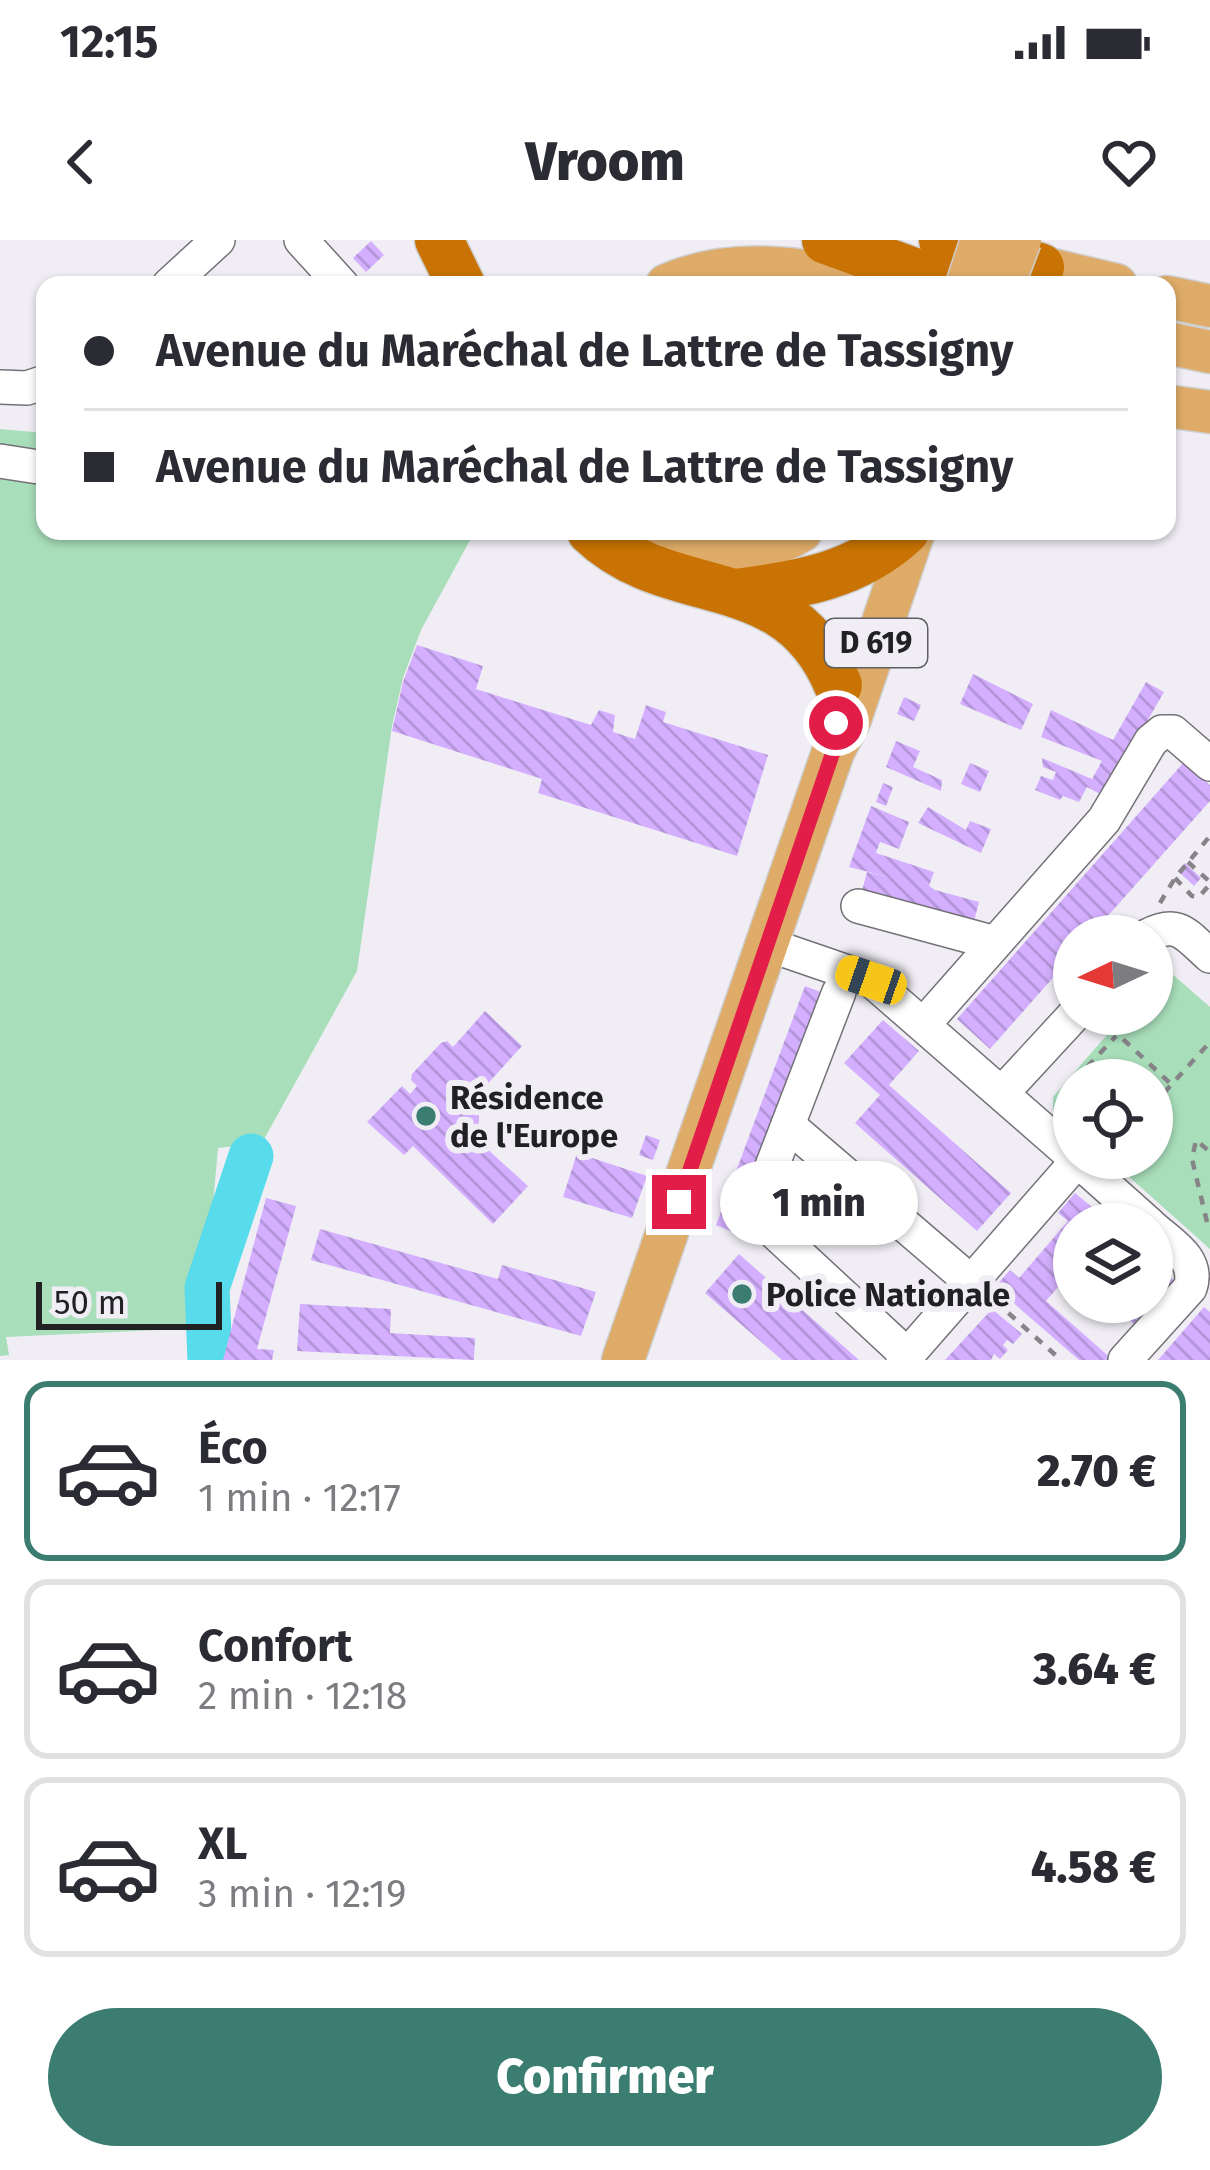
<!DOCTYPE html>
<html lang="fr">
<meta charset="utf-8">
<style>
:root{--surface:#fff;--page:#f7f7f7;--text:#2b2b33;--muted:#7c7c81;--line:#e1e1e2;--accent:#3b7e71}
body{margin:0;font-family:"Fira Sans",sans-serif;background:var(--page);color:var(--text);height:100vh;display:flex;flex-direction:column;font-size:45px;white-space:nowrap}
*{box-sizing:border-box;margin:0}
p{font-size:39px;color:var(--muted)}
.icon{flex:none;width:66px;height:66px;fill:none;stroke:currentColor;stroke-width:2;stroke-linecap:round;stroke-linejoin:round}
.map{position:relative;height:1120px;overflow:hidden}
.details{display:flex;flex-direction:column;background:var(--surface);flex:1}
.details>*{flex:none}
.guide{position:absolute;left:36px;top:36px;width:1140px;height:264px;border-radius:24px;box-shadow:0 3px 9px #0004;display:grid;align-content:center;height:264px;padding:0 48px;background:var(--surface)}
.needle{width:78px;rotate:266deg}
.buttons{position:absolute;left:1053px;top:675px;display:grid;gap:24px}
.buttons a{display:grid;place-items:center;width:120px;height:120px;border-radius:50%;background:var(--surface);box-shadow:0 3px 9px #0004;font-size:60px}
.scale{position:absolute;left:36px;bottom:30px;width:186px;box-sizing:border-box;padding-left:12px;border:6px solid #212022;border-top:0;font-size:33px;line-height:42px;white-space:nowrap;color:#212022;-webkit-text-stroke:9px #f0eef4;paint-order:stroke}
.end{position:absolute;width:54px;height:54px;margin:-27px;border:15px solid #e11d48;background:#fff;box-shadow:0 0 0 6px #fff}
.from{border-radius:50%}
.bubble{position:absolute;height:84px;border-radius:42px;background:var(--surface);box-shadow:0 3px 9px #0004;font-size:39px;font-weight:800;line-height:84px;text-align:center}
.car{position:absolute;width:36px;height:72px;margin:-36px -18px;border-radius:15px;box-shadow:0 0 9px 3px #0007;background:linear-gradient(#f5c518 24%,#345 0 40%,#f5c518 0 76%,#345 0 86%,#f5c518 0)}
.guide b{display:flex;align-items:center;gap:42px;height:114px;font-size:45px}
.guide b+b{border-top:3px solid var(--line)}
.guide i{width:30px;height:30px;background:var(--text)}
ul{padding:21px 0 0;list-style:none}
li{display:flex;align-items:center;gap:36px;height:180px;margin:0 24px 18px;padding:0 24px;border:6px solid var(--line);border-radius:24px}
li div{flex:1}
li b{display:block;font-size:45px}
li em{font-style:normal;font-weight:800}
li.on{border-color:var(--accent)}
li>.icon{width:108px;height:108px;stroke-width:1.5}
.button{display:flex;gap:24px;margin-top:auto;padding:24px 48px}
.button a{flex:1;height:138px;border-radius:72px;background:var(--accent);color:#fff;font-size:48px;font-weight:800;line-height:138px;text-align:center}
.status{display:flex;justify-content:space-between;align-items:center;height:84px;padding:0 60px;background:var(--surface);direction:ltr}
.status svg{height:33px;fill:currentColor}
header{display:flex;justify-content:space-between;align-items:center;height:156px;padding:0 48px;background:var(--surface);font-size:54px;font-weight:800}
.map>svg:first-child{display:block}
.grass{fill:#a8deba}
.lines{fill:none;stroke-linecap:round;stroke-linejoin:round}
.river{stroke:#58dcec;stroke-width:45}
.building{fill:url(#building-back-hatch)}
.minor-casing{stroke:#747277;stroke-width:36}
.major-casing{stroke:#cecece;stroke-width:45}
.highway-casing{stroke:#cecece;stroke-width:51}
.path{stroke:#868488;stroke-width:4.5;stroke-dasharray:9 9;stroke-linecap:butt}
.minor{stroke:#fff;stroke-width:33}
.major{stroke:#deab68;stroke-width:42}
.highway{stroke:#c87303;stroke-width:48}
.major-bridge-casing{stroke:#cecece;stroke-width:45;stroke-linecap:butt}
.major-bridge{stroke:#deab68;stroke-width:42}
.route{stroke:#e11d48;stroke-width:15}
.poi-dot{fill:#3b7e71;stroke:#f0eef4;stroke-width:4.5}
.labels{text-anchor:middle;stroke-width:12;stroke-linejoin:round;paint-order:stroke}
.shield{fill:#f0eef4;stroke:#5f5e61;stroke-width:3}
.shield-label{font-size:30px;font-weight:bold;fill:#212022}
.poi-label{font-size:33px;font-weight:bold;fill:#212022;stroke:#f0eef4;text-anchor:start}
</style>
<div class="status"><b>12:15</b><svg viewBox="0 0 49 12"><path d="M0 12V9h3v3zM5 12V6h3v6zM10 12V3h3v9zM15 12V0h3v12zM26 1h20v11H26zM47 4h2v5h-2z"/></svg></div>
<header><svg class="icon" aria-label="back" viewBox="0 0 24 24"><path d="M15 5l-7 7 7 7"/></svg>Vroom<svg class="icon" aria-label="heart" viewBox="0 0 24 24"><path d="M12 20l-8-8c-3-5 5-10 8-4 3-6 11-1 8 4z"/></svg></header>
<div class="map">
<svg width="1210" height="1120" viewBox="0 0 1210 1120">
<defs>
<pattern id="building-back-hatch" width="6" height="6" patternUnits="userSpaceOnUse" patternTransform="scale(3)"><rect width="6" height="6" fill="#d4afff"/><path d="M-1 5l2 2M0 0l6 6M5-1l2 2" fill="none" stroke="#b696da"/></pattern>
</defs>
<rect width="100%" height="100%" fill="#f0eef4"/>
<!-- grass -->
<g class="grass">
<path d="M0 189 45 193V291H475L421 390 403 438 392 486 357 731 262 903 218 908 202 1088 6 1097 9 1115 0 1116Z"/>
<path d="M1162 732 1171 733 1210 767V1009L1108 918H1152V840H1074V888L1053 869V857L1125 774H1152V743Z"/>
</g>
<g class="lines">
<!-- river -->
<path class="river" d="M210 1120 207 1048 251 916"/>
</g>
<!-- building -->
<g class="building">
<path d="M371 1 384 15 366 32 353 18Z"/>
<path d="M417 405 483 426 476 449 591 485 599 470 615 475 613 492 635 499 646 465 666 472 663 482 768 515 737 616 538 553 542 539 392 491 403 442Z"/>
<path d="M973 434 1033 464 1021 490 960 464Z"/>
<path d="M1146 442 1164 452 1104 556 1087 547 1079 562 1063 556 1060 560 1035 550 1041 536 1053 540 1056 532 1043 527 1042 518 1092 539 1102 521 1041 497 1051 470 1113 500Z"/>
<path d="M904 457 921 465 914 481 897 474Z"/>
<path d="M896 501 920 511 913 527 942 540 941 551 886 527Z"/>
<path d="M1184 522 1210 545V561L1090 696H1074V714L990 809 957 779Z"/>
<path d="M970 523 989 531 980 552 961 544Z"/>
<path d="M883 543 893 547 886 566 876 562Z"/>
<path d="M871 566 909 582 899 609 880 602 876 613 934 632 929 646 935 650 979 662 974 681 862 651 867 632 897 639 849 627Z"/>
<path d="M928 567 966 590 970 581 991 589 981 613 918 583Z"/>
<path d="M1185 623 1201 638 1194 646 1178 631Z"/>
<path d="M805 746 826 754 735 993 716 985Z"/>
<path d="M485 771 522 806 471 862 479 870V888L473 896 528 946 493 984 413 906 404 915 367 882 402 846 410 854 417 846 411 840 412 834 441 803 447 801 453 807Z"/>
<path d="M883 780 919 811 889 845 1011 953 977 991 855 883 880 855 844 823Z"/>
<path d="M646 895 660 900 653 920 639 915Z"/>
<path d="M577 913 647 936 632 978 563 957Z"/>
<path d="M1075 953 1099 973 1089 984H1074V1022L1070 1027 1073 1030 1046 1061 1113 1120H1079L995 1047 1010 1030 1019 1038 1068 981 1058 973Z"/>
<path d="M266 958 296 966 257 1109 274 1110 272 1120H223Z"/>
<path d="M320 989 498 1039 502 1025 596 1052 581 1096 311 1020Z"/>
<path d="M739 1014 859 1120H782L705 1053Z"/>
<path d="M1152 1021 1178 1044 1138 1088 1109 1062H1152Z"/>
<path d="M300 1064 391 1069 390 1093 475 1098 474 1120 297 1111Z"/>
<path d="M1204 1067 1210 1072V1120H1158Z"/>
<path d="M992 1069 1022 1094 1013 1104 1007 1100 1003 1105 1008 1110 1000 1119 994 1114 991 1120H945Z"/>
</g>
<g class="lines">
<defs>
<g id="minor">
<path d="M301 0 342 45"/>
<path d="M169 45 218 0"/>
<path d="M0 147 27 148 45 142"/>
<path d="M0 221 45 228"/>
<path d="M858 666 995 703"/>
<path d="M1147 696C1179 679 1186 695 1210 716"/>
<path d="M769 705 871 740 1074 917"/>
<path d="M839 752 754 973 907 1115"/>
<path d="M924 784 1104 580 1151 501 1162 492H1173L1210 524"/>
<path d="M1003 852 1075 774"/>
<path d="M788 885 971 1042"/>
<path d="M1075 918 1149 984"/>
<path d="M903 1120 1078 920"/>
<path d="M1125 1120 1190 1048C1200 1019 1171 1004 1152 987"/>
</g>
<g id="major">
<path d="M1013 12 1040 27 1116 45"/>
<path d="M667 45C738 14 811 31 884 45"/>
<path d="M1167 57 1210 66"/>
<path d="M1167 103 1210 112"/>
<path d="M1167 166 1210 172"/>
<path d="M634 291C685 328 749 322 801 291"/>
<path d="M623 1120 833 512 850 479 914 291"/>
</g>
<g id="highway">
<path d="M439 0 461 45"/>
<path d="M826 0 950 45"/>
<path d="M943 0 1040 27"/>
<path d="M591 291C672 368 787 322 838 445"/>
<path d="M735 353C798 345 857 336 905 291"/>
</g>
</defs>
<!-- minor casing -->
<use href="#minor" class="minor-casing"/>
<!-- major casing -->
<use href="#major" class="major-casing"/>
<!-- highway casing -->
<use href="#highway" class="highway-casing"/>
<!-- path -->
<g class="path">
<path d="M1188 622 1210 642"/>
<path d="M1175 638 1192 656 1199 657 1210 644"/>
<path d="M1160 663 1175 638 1210 596"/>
<path d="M1110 787 1171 844"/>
<path d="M1075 840 1116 796"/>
<path d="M1057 863 1074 841"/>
<path d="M1152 866 1210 802"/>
<path d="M1207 982 1192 919 1196 900 1210 912"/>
<path d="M995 1061 1061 1120"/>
</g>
<!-- minor -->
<use href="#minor" class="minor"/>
<!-- major -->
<use href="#major" class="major"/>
<!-- highway -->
<use href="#highway" class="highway"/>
<defs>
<g id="major-bridge">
<path d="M967 45 982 0"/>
<path d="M1003 45 1020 0"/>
</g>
</defs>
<!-- major-bridge casing -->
<use href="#major-bridge" class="major-bridge-casing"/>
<!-- major-bridge -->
<use href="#major-bridge" class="major-bridge"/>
</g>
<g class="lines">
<!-- route -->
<path class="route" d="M679 962 833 512 836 483"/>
</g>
<!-- markers -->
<g class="poi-dot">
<circle cx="426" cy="876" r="12"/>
<circle cx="742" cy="1054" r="12"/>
</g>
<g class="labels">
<!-- shield labels -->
<rect class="shield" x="825" y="379" width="102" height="48" rx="9"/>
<g class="shield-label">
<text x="876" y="413">D 619</text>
</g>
<!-- poi labels -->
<g class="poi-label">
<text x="450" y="869">Résidence<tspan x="450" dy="38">de l'Europe</tspan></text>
<text x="766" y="1066">Police Nationale</text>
</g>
</g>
</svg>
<div class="buttons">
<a><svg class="needle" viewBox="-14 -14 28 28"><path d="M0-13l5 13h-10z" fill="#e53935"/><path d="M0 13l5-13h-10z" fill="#7c7c81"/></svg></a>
<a><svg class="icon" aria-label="locate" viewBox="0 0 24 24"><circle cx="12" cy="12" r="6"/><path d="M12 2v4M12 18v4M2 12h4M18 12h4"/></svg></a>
<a><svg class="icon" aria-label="layers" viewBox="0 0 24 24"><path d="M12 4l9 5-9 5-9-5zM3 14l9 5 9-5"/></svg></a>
</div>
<div class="scale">50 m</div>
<i class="end from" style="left:836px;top:483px"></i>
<i class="end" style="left:679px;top:962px"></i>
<div class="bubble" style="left:720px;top:921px;width:198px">1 min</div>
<i class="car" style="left:871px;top:740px;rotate:289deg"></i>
<div class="guide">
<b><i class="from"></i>Avenue du Maréchal de Lattre de Tassigny</b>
<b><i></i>Avenue du Maréchal de Lattre de Tassigny</b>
</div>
</div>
<section class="details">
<ul>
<li class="on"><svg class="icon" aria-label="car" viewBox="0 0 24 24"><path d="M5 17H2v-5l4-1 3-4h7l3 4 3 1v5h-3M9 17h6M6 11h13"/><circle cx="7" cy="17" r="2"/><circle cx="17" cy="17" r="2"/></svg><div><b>Éco</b><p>1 min · 12:17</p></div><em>2.70 €</em></li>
<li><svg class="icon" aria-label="car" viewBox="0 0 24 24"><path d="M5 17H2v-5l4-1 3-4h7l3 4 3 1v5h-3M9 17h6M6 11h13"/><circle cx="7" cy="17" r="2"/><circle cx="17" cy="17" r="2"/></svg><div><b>Confort</b><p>2 min · 12:18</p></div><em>3.64 €</em></li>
<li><svg class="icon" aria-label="car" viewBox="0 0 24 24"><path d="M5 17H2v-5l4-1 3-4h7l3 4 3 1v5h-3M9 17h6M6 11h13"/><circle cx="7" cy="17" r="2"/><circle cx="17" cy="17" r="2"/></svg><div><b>XL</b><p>3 min · 12:19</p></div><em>4.58 €</em></li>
</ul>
<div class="button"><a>Confirmer</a></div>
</section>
